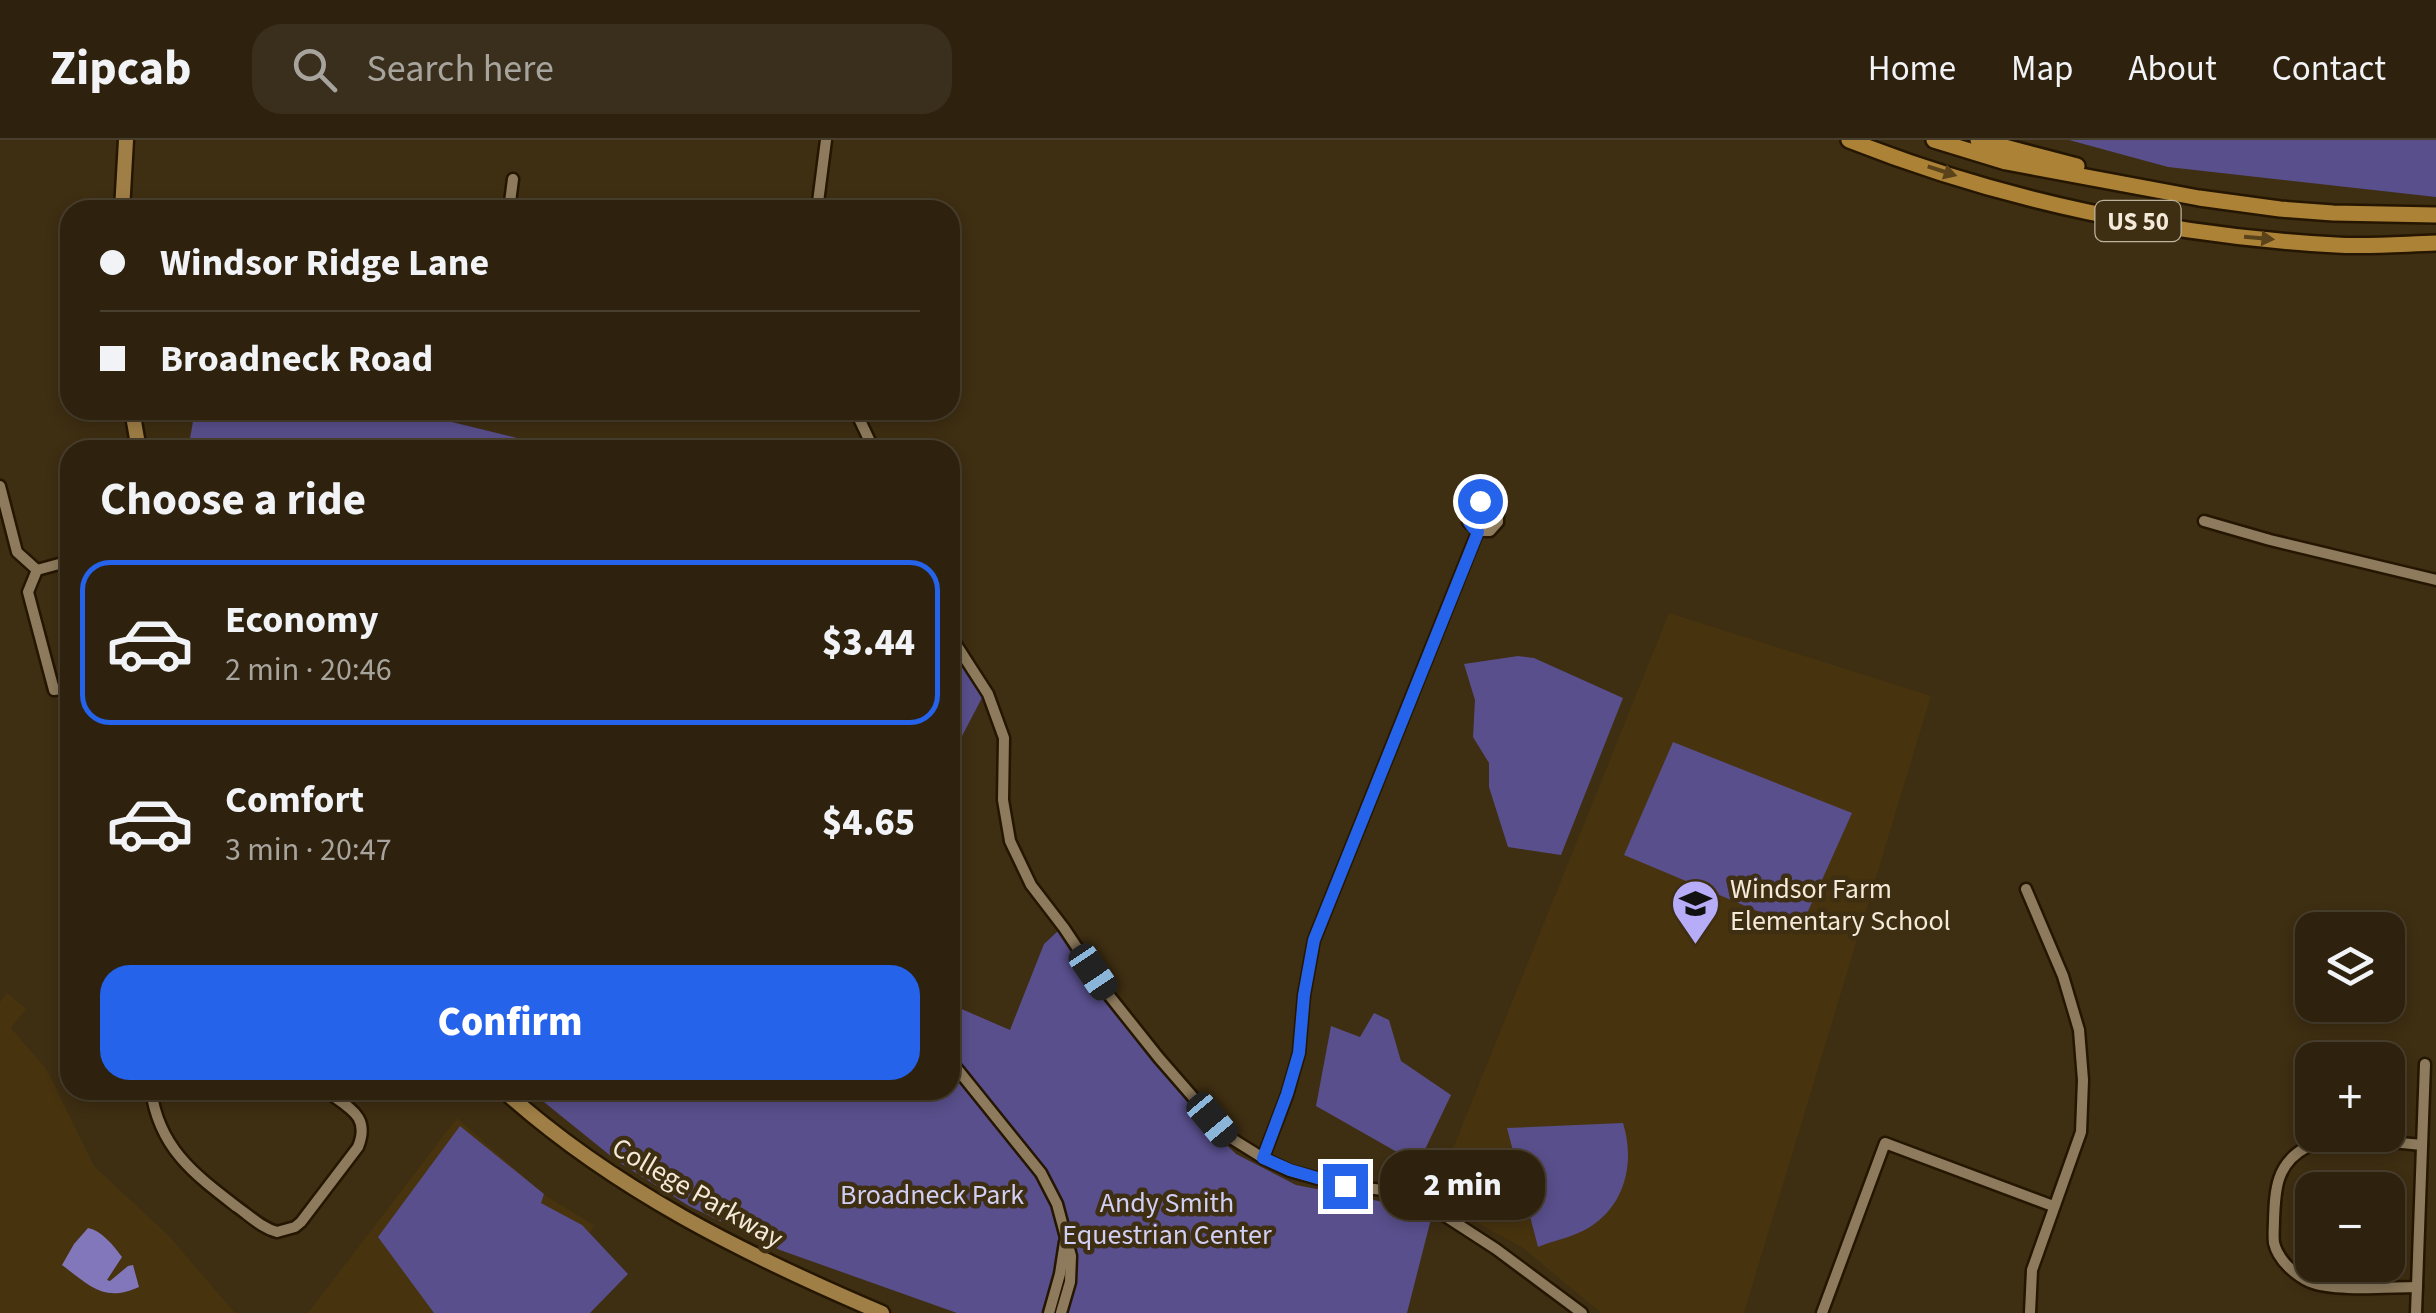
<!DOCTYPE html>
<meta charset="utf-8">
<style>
:root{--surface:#2e220e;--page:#3a2f1c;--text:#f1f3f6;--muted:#a7a49e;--line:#493f2e;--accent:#2563eb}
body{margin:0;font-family:"Source Sans 3",sans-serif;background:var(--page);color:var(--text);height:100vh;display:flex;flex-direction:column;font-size:38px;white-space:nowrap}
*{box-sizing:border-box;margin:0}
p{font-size:32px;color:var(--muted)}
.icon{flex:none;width:55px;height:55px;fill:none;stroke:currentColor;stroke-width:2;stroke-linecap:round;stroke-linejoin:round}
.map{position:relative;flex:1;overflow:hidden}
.details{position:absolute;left:60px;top:300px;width:900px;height:660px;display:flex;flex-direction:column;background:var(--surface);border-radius:30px;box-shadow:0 5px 15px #0003,0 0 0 2px var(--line)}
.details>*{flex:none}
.top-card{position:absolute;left:60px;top:60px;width:900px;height:220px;border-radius:30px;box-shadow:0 5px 15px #0003,0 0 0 2px var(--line);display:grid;align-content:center;height:220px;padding:0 40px;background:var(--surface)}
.fabs{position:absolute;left:2295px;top:772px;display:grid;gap:20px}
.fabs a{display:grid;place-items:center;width:110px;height:110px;border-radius:20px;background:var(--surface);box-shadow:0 5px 15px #0003,0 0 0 2px var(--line);font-size:50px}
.end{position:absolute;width:45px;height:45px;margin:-22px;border:12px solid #2563eb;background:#fff;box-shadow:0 0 0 5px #fff}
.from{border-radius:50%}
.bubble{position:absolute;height:70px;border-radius:30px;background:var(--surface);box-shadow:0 5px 15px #0003,0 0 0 2px var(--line);font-size:32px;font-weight:800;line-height:70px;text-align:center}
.car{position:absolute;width:30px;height:60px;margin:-30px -15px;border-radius:12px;box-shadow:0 0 8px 2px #0007;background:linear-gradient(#222 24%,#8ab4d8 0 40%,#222 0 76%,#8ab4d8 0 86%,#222 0)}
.top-card b{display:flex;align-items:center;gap:35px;height:95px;font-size:38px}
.top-card b+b{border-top:2px solid var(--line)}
.top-card i{width:25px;height:25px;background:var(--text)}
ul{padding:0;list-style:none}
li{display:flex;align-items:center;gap:30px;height:165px;margin:0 20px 15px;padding:0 20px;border:5px solid transparent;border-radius:30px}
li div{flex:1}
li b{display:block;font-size:38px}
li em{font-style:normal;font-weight:800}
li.active{border-color:var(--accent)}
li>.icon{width:90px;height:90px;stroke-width:1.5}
h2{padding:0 40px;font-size:45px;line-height:120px}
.button{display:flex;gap:20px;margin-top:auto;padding:20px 40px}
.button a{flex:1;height:115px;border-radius:30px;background:var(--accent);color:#fff;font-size:40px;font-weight:800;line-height:115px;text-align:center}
header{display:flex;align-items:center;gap:60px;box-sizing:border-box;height:140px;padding:0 50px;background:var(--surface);border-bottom:2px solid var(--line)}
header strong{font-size:48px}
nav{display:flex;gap:55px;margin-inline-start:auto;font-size:35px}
.search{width:700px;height:90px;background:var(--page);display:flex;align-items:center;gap:25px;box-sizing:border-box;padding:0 35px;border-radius:30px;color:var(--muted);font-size:38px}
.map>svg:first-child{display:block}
.built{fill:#47330e}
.green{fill:#594f8c}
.water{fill:#8177ba}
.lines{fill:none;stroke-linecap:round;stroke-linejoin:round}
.minor-casing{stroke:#241600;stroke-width:15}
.major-casing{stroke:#241600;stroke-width:19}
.highway-casing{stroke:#241600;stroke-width:20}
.minor{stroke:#8e7b5d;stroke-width:10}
.major{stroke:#a07f46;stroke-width:14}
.highway{stroke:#ac8236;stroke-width:15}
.oneway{fill:#5a431b}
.route{stroke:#2563eb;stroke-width:12}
.labels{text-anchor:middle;stroke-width:9;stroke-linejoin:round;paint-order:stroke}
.shield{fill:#3e2e12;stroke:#bdb29d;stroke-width:2.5}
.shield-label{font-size:25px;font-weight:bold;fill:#f4ead9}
.poi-label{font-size:28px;fill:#f4ead9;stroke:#3e2e12;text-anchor:start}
.street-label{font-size:28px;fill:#f4ead9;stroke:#3e2e12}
.park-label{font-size:28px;fill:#d2cff5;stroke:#3e2e12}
</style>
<header>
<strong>Zipcab</strong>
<div class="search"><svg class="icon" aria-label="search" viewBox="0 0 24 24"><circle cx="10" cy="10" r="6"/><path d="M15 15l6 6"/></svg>Search here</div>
<nav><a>Home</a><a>Map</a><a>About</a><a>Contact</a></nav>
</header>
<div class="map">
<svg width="2436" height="1173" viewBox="0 0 2436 1173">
<rect width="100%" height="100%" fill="#3e2e12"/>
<!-- built -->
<g class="built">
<path d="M1669 473 1931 556 1744 1173H1601L1523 1108 1433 1058Z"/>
<path d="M7 853 26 869 11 888 47 930 94 1026 170 1097 235 1173H0V862Z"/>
<path d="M457 978 546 1056 594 1085 553 1173H308Z"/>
</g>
<!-- green -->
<g class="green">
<path d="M2069 0H2436V57L2168 27Z"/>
<path d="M195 270H403L566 310H188Z"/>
<path d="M950 509 984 554 950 619Z"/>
<path d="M1518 516 1534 518 1623 558 1561 715 1508 707 1489 647V623L1473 597 1475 560 1464 524Z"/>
<path d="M1673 602 1852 673 1800 789 1624 715Z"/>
<path d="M1058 791 1202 981 1236 1014 1296 1045 1399 1065 1431 1079 1407 1173H957L780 1110 689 1066 617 1021 529 950H950V864L1010 890 1044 804Z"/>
<path d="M1374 873 1389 880 1401 921 1451 955 1418 1024 1316 966 1331 886 1360 897Z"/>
<path d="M1623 983C1635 1021 1626 1064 1590 1087 1574 1097 1555 1100 1538 1107L1507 988Z"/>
<path d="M460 986 544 1054 541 1063 582 1085 628 1134 590 1173H434L378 1097Z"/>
</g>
<!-- water -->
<path class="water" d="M88 1088C102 1091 113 1105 122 1117L107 1140 110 1141 128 1126 133 1125 139 1147C104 1163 90 1146 62 1125L74 1104Z"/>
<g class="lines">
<defs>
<g id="minor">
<path d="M509 70 513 39"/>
<path d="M817 70 826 0"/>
<path d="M855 270 874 310"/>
<path d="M0 346 17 412 37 430"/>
<path d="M2204 381 2270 400 2436 440"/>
<path d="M37 430 28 452 54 550 70 548"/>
<path d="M37 430 70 421"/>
<path d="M950 495 988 554 1004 598 1003 660 1010 701 1031 745 1064 788 1108 854 1159 918 1226 995 1263 1018 1290 1031 1345 1046 1384 1050 1419 1059 1496 1109 1582 1173"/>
<path d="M2026 749 2063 836 2079 890 2083 940 2081 992 2032 1130 2030 1173"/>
<path d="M950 920 1041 1033 1057 1064 1071 1116 1070 1142 1061 1173"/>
<path d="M151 950C159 1008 194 1034 237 1067 250 1076 262 1088 277 1092L295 1087 301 1082 358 1007C371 975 348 968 325 950"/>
<path d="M1263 1018 1287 955 1299 913 1304 855 1314 800 1478 391H1490L1498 382V369C1489 359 1479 359 1469 369L1468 382 1478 391"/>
<path d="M2417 1147C2389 1147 2334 1152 2310 1142 2295 1135 2278 1120 2274 1103 2273 1096 2274 1087 2274 1080 2275 1050 2276 1023 2307 1007 2328 996 2397 1002 2422 1005"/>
<path d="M1049 1173 1060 1134 1065 1102"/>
<path d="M1822 1173 1885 1003 2053 1066"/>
<path d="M2416 1173 2425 924"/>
</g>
<g id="major">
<path d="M122 70 126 0"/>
<path d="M132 270 139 310"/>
<path d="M503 950C614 1050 746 1115 882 1173"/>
</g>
<g id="highway">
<path d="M1849 0C2003 61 2171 96 2336 105 2369 107 2403 104 2436 103"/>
<path d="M1934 0 2006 22 2199 58 2280 69 2333 73 2436 75"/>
<path d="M1978 0 2077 26"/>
</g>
</defs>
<!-- minor casing -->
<use href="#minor" class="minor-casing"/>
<!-- major casing -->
<use href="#major" class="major-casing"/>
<!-- highway casing -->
<use href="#highway" class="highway-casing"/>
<!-- minor -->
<use href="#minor" class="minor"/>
<!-- major -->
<use href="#major" class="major"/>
<!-- highway -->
<use href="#highway" class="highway"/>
</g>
<!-- one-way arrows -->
<defs><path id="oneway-solid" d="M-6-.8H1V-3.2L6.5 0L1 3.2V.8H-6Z" transform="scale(2.5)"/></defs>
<g class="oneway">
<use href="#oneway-solid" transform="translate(1942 31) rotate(18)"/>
<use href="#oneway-solid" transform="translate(2259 98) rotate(5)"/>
</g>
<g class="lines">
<!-- route -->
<path class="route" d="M1345 1046 1290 1030 1263 1018 1287 954 1299 913 1304 855 1314 800 1478 392C1464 382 1465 368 1480 361"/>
</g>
<!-- icons -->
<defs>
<symbol id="school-pin" viewBox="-11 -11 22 30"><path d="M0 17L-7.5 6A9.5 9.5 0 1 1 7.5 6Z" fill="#b6acf8" stroke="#3e2e12"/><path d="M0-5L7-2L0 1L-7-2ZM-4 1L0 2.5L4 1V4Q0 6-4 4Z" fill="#111"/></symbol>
</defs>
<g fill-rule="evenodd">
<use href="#school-pin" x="1668" y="736" width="55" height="75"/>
</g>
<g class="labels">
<!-- shield labels -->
<rect class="shield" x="2095.5" y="61" width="85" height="40" rx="8"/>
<g class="shield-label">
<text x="2138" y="90">US 50</text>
</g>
<!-- poi labels -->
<g class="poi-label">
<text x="1730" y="758">Windsor Farm<tspan x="1730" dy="32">Elementary School</tspan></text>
</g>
<!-- street labels -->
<g class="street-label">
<text transform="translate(698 1052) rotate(30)" y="10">College Parkway</text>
</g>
<!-- park labels -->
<g class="park-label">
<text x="932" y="1064">Broadneck Park</text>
<text x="1167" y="1072">Andy Smith<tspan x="1167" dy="32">Equestrian Center</tspan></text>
</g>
</g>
</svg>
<div class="fabs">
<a><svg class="icon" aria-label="layers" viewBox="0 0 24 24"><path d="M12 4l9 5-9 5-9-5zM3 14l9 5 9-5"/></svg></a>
<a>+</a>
<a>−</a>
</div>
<i class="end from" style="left:1480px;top:361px"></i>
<i class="end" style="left:1345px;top:1046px"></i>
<div class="bubble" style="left:1380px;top:1010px;width:165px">2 min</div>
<i class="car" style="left:1093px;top:832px;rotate:146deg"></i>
<i class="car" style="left:1212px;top:980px;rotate:140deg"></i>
<div class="top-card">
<b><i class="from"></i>Windsor Ridge Lane</b>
<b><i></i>Broadneck Road</b>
</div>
<section class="details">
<h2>Choose a ride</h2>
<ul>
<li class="active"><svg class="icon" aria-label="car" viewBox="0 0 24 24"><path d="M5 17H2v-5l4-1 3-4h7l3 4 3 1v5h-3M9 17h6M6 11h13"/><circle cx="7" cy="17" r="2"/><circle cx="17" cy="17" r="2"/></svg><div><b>Economy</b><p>2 min · 20:46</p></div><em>$3.44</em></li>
<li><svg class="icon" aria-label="car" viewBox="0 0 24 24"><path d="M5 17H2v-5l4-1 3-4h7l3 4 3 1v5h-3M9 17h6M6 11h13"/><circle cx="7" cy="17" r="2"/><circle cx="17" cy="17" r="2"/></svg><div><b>Comfort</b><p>3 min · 20:47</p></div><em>$4.65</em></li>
</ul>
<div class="button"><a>Confirm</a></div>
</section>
</div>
